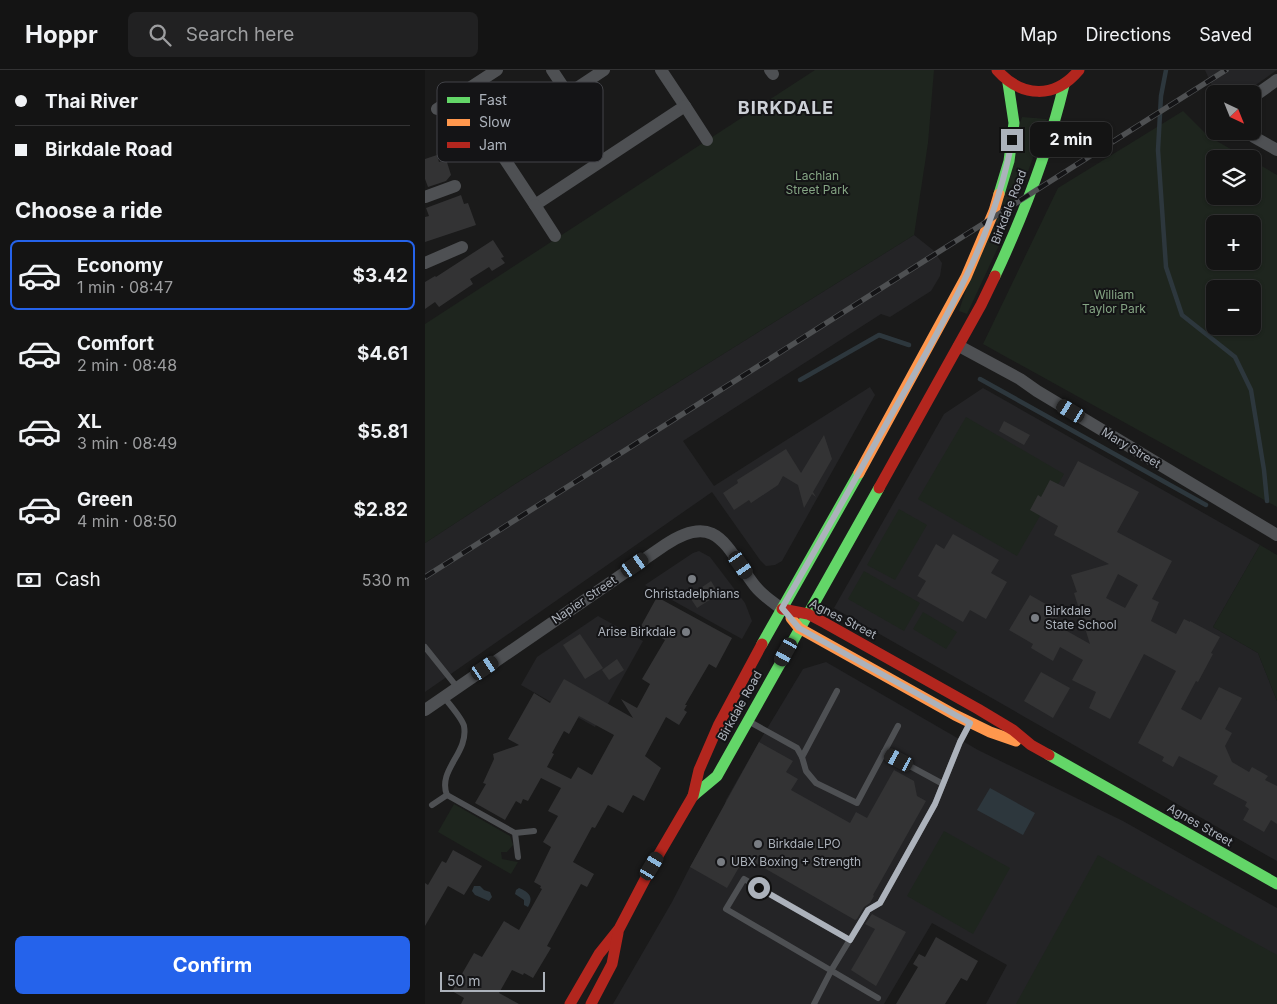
<!DOCTYPE html>
<meta charset="utf-8">
<style>
:root{--surface:#141414;--page:#212122;--text:#f1f3f6;--muted:#9d9ea0;--line:#333334;--accent:#2563eb}
body{margin:0;font-family:Inter,sans-serif;background:var(--page);color:var(--text);height:100vh;display:flex;flex-direction:column;font-size:19px;white-space:nowrap}
*{box-sizing:border-box;margin:0}
p{font-size:16px;color:var(--muted)}
.icon{flex:none;width:28px;height:28px;fill:none;stroke:currentColor;stroke-width:2;stroke-linecap:round;stroke-linejoin:round}
.map{position:relative;flex:1;overflow:hidden}
.sheet{display:flex;flex-direction:column;background:var(--surface);width:425px}
.sheet>*{flex:none}
.hud{display:grid;align-content:center;height:110px;padding:0 15px;background:var(--surface)}
.needle{width:32px;rotate:137deg}
.fabs{position:absolute;left:781px;top:15px;display:grid;gap:10px}
.fabs a{display:grid;place-items:center;width:55px;height:55px;border-radius:8px;background:var(--surface);box-shadow:0 1px 4px #0004,0 0 0 1px var(--line);font-size:25px}
.scale{position:absolute;left:15px;bottom:12px;width:105px;box-sizing:border-box;padding-left:5px;border:2px solid #acb2bb;border-top:0;font-size:14px;line-height:18px;white-space:nowrap;color:#acb2bb;-webkit-text-stroke:4px #141416;paint-order:stroke}
.end{position:absolute;width:22px;height:22px;margin:-11px;border:6px solid #acb2bb;background:#111;box-shadow:0 0 0 2px #111}
.from{border-radius:50%}
.bubble{position:absolute;height:35px;border-radius:8px;background:var(--surface);box-shadow:0 1px 4px #0004,0 0 0 1px var(--line);font-size:16px;font-weight:700;line-height:35px;text-align:center}
.car{position:absolute;width:15px;height:30px;margin:-15px -8px;border-radius:6px;box-shadow:0 0 4px 1px #0007;background:linear-gradient(#222 24%,#8ab4d8 0 40%,#222 0 76%,#8ab4d8 0 86%,#222 0)}
.hud b{display:flex;align-items:center;gap:18px;height:48px;font-size:19px}
.hud b+b{border-top:1px solid var(--line)}
.hud i{width:12px;height:12px;background:var(--text)}
ul{padding:0;list-style:none}
li{display:flex;align-items:center;gap:15px;height:70px;margin:0 10px 8px;padding:0 5px;border:2px solid transparent;border-radius:8px}
li div{flex:1}
li b{display:block;font-size:19px}
li em{font-style:normal;font-weight:700}
li.active{border-color:var(--accent)}
li>.icon{width:45px;height:45px;stroke-width:1.5}
h2{padding:0 15px;font-size:22px;line-height:60px}
.pay{display:flex;align-items:center;gap:12px;height:55px;padding:0 15px;font-size:19px}
.pay p{margin-inline-start:auto}
.button{display:flex;gap:10px;margin-top:auto;padding:10px 15px}
.button a{flex:1;height:58px;border-radius:8px;background:var(--accent);color:#fff;font-size:20px;font-weight:700;line-height:58px;text-align:center}
header{display:flex;align-items:center;gap:30px;box-sizing:border-box;height:70px;padding:0 25px;background:var(--surface);border-bottom:1px solid var(--line)}
header strong{font-size:24px}
nav{display:flex;gap:28px;margin-inline-start:auto;font-size:18px}
.search{width:350px;height:45px;background:var(--page);display:flex;align-items:center;gap:12px;box-sizing:border-box;padding:0 18px;border-radius:8px;color:var(--muted);font-size:19px}
main{display:flex;flex:1;min-height:0}
.map>svg:first-child{display:block}
.built{fill:#242426}
.green{fill:#1e251e;fill-rule:evenodd}
.water{fill:#2d373d}
.lines{fill:none;stroke-linecap:round;stroke-linejoin:round}
.stream{stroke:#2d373d;stroke-width:4.5}
.building{fill:#333334;fill-rule:evenodd}
.lane{stroke:#4e5053;stroke-width:6}
.street{stroke:#4e5053;stroke-width:12}
.fast{stroke:#63d668;stroke-width:11}
.slow{stroke:#ff974d;stroke-width:11}
.jam{stroke:#b3261e;stroke-width:11}
.rail-casing{stroke:#4e5052;stroke-width:5.5}
.rail{stroke:#141416;stroke-width:4;stroke-dasharray:11;stroke-linecap:butt}
.route{stroke:#acb2bb;stroke-width:6}
.poi-dot{fill:#797d83;stroke:#141416;stroke-width:2}
.labels{text-anchor:middle;stroke-width:4;stroke-linejoin:round;paint-order:stroke}
.park-label{font-size:12px;fill:#85a584;stroke:#141416}
.street-label{font-size:12px;fill:#acb2bb;stroke:#141416}
.poi-label{font-size:12px;fill:#acb2bb;stroke:#141416;text-anchor:start}
.district-label{font-size:18px;font-weight:bold;letter-spacing:1px;fill:#cdd1d7;stroke:#141416}
.key{fill:#141416;stroke:#424348;stroke-width:1}
.key-label{font-size:14px;fill:#acb2bb}
</style>
<header>
<strong>Hoppr</strong>
<div class="search"><svg class="icon" aria-label="search" viewBox="0 0 24 24"><circle cx="10" cy="10" r="6"/><path d="M15 15l6 6"/></svg>Search here</div>
<nav><a>Map</a><a>Directions</a><a>Saved</a></nav>
</header>
<main>
<section class="sheet">
<div class="hud">
<b><i class="from"></i>Thai River</b>
<b><i></i>Birkdale Road</b>
</div>
<h2>Choose a ride</h2>
<ul>
<li class="active"><svg class="icon" aria-label="car" viewBox="0 0 24 24"><path d="M5 17H2v-5l4-1 3-4h7l3 4 3 1v5h-3M9 17h6M6 11h13"/><circle cx="7" cy="17" r="2"/><circle cx="17" cy="17" r="2"/></svg><div><b>Economy</b><p>1 min · 08:47</p></div><em>$3.42</em></li>
<li><svg class="icon" aria-label="car" viewBox="0 0 24 24"><path d="M5 17H2v-5l4-1 3-4h7l3 4 3 1v5h-3M9 17h6M6 11h13"/><circle cx="7" cy="17" r="2"/><circle cx="17" cy="17" r="2"/></svg><div><b>Comfort</b><p>2 min · 08:48</p></div><em>$4.61</em></li>
<li><svg class="icon" aria-label="car" viewBox="0 0 24 24"><path d="M5 17H2v-5l4-1 3-4h7l3 4 3 1v5h-3M9 17h6M6 11h13"/><circle cx="7" cy="17" r="2"/><circle cx="17" cy="17" r="2"/></svg><div><b>XL</b><p>3 min · 08:49</p></div><em>$5.81</em></li>
<li><svg class="icon" aria-label="car" viewBox="0 0 24 24"><path d="M5 17H2v-5l4-1 3-4h7l3 4 3 1v5h-3M9 17h6M6 11h13"/><circle cx="7" cy="17" r="2"/><circle cx="17" cy="17" r="2"/></svg><div><b>Green</b><p>4 min · 08:50</p></div><em>$2.82</em></li>
</ul>
<div class="pay"><svg class="icon" aria-label="cash" viewBox="0 0 24 24"><path d="M3 7h18v10H3z"/><circle cx="12" cy="12" r="2"/></svg>Cash<p>530 m</p></div>
<div class="button"><a>Confirm</a></div>
</section>
<div class="map">
<svg width="852" height="934" viewBox="0 0 852 934">
<rect width="100%" height="100%" fill="#1a1a1a"/>
<!-- built -->
<g class="built">
<path d="M780 0H852L818 24H794L789 20Z"/>
<path d="M489 165 508 180 517 193 515 206 506 221 465 247 456 244 258 371 289 416 445 317 450 325 357 491 350 495 341 496 335 490 287 422 0 622V473L90 414Z"/>
<path d="M558 318 835 475 788 557 833 583 852 631V791L409 538 519 344Z"/>
<path d="M274 481 285 487 320 533 327 551 317 569 220 515 268 483Z"/>
<path d="M173 546 218 571 170 657 96 615 112 587Z"/>
<path d="M401 592 553 680 698 751 852 838V934H561L582 895 507 853 459 934H188L247 832 265 797 299 737 301 730 334 672 378 599Z"/>
</g>
<!-- green -->
<g class="green">
<path d="M390 0H509L503 73 489 165 90 414 0 473V254Z"/>
<path d="M758 41 783 66 823 89H790V126H828V91L852 105V437L558 274 633 118ZM790 154H828V191H790ZM790 219H828V256H790Z"/>
<path d="M597 47 622 49 584 154 542 244 534 241Z"/>
<path d="M541 347 639 404 592 486 493 429Z"/>
<path d="M474 439 502 455 470 510 442 495Z"/>
<path d="M835 475 852 485V631L833 583 788 557Z"/>
<path d="M439 501 495 533 479 561 423 529Z"/>
<path d="M498 542 532 562 521 579 488 559Z"/>
<path d="M29 734 85 766 88 775 82 782H76L77 789 93 792 86 804 13 762Z"/>
<path d="M519 761 585 798 548 864 482 826Z"/>
<path d="M673 785 852 885V934H591Z"/>
</g>
<!-- water -->
<g class="water">
<path d="M565 718 610 743 598 765 552 740Z"/>
<path d="M49 816H55L59 820 65 822 67 827 64 831 50 825 47 821Z"/>
<path d="M94 818C104 822 109 827 103 837L99 835V830L90 824 91 820Z"/>
</g>
<g class="lines">
<!-- stream -->
<g class="stream">
<path d="M741 0 736 26 733 80 741 197 757 245 810 287 826 320 839 400 842 431"/>
<path d="M555 309 781 435"/>
<path d="M375 310 454 265 484 275"/>
</g>
</g>
<!-- building -->
<g class="building">
<path d="M12 85 14 92 21 89 26 105 21 111 3 117 0 109V89Z"/>
<path d="M36 125 39 134 43 133 51 155 0 172V147L4 146 1 138Z"/>
<path d="M68 170 79 187 76 188 80 193 67 201 64 197 45 209 48 214 14 237 10 232 0 239V212L10 206 11 207Z"/>
<path d="M579 351 605 365 599 375 574 361Z"/>
<path d="M399 365 407 389 388 422 391 427 387 424 379 438 373 415 358 406 353 415 326 433 324 430 309 440 298 423 313 413 312 410 361 379 376 403Z"/>
<path d="M653 391 714 422 692 462 747 491 727 529 734 532 726 551 751 564 759 549 765 552V551L795 567 786 583 788 584 773 612 771 611 756 639 776 650 794 617 817 628 800 659 807 663 800 676 807 692 824 702 827 697 843 706 840 710 852 716V754L846 750 839 762 818 750 824 739 820 736 822 732 788 714 793 706 754 686 748 697 737 691 739 687 713 673 751 601 719 584 685 649 664 638 671 622 647 610 658 590 635 577 628 591 606 578 608 574 584 560 605 525 638 544 626 552 665 574 649 523 652 522 646 505 684 494 629 465 633 456 605 440 613 425 616 427 625 410 639 417ZM693 504 713 515 700 538 681 528Z"/>
<path d="M528 464 574 490 566 503 582 512 561 549 545 540 538 552 492 526 501 511 493 506 511 474 519 479Z"/>
<path d="M286 511 294 524 272 538 264 526Z"/>
<path d="M232 527 307 568 291 598 284 594 260 635H262L259 640 262 642 254 655 241 647 220 686 236 698 219 731 208 725 198 743 183 735 170 758 167 757 148 792 169 804 162 817 156 814 122 876 126 878 108 908 99 903 98 905 87 900 74 923 94 934H36L39 928 27 921 49 883 57 887 79 851 94 860 117 819 115 818 116 816 109 812 126 777 118 772 133 746 123 741 136 718 116 708 103 731 98 729 96 734 91 731 80 750 50 733 61 714 58 713 69 689 68 684 94 675 83 669 109 623 125 633 139 609 208 648 196 629 212 638 225 614 217 609 240 570 216 556ZM154 646 189 665 167 705 153 697 146 709 122 697 129 684 127 683 139 661 144 664Z"/>
<path d="M155 564 178 598 160 609 138 575Z"/>
<path d="M192 589 199 600 184 610 177 600Z"/>
<path d="M616 602 645 618 628 648 599 631Z"/>
<path d="M334 672 368 691 361 702 373 709 366 720 425 753 431 742 442 748 469 700 489 711 492 726 501 731 448 825 449 826 445 833 439 837 432 849 430 850 320 787 302 818 265 797Z"/>
<path d="M28 780 57 796 39 825 23 816 0 856V813L3 815 17 791 21 793Z"/>
<path d="M447 844 481 862 451 916 426 900 450 859 440 854Z"/>
<path d="M511 867 553 891 542 911 536 908 520 934H471L493 897 488 894 494 884 500 887Z"/>
</g>
<g class="lines">
<!-- lane -->
<g class="lane">
<path d="M0 577 32 617"/>
<path d="M412 621 377 687 381 701 391 713 432 733 473 656"/>
<path d="M19 627C24 634 37 648 39 656 44 683 12 700 22 725L90 763 109 761"/>
<path d="M325 652 372 678 377 687"/>
<path d="M459 682 518 714"/>
<path d="M7 735 22 725"/>
<path d="M90 763 93 787"/>
<path d="M425 870 319 809 301 839 453 928"/>
<path d="M389 934 407 899 443 840 455 833 510 734 535 672 545 653"/>
</g>
<!-- street -->
<g class="street">
<path d="M127 0 143 24"/>
<path d="M179 0 69 73 110 135 260 36 236 0"/>
<path d="M345 0 348 4"/>
<path d="M828 27 852 10"/>
<path d="M260 36 282 70"/>
<path d="M12 39 72 0"/>
<path d="M826 61 829 67 852 80"/>
<path d="M0 127 30 116"/>
<path d="M110 135 130 166"/>
<path d="M0 193 37 177"/>
<path d="M534 276 595 309 612 321 852 465"/>
<path d="M0 640 240 475C293 439 302 480 330 516 338 526 348 532 357 539"/>
</g>
<!-- fast -->
<g class="fast">
<path d="M574 124 584 91 589 53 583 13"/>
<path d="M570 206C599 144 623 82 639 15"/>
<path d="M337 574 434 403"/>
<path d="M624 685 852 814"/>
<path d="M268 726 292 706 454 418"/>
</g>
<!-- slow -->
<g class="slow">
<path d="M434 403 541 207 569 141 574 124"/>
<path d="M366 548 374 558 530 645 565 662 591 671"/>
</g>
<!-- jam -->
<g class="jam">
<path d="M572 0C597 28 630 29 654 0"/>
<path d="M454 418 556 235 570 206"/>
<path d="M357 539 383 544 400 553 553 639 588 660 606 675 624 685"/>
<path d="M145 934 174 884 194 859 227 796 268 726 274 700 294 654 337 574"/>
<path d="M166 934 187 894 193 863"/>
</g>
<defs>
<path id="rail" d="M0 507 801 0"/>
</defs>
<!-- rail casing -->
<use href="#rail" class="rail-casing"/>
<!-- rail -->
<use href="#rail" class="rail"/>
</g>
<g class="lines">
<!-- route -->
<path class="route" d="M334 818 425 870 443 840 455 833 510 734 535 672 545 653 374 558 357 538C396 471 434 402 473 333 520 250 570 166 587 70"/>
</g>
<!-- markers -->
<g class="poi-dot">
<circle cx="267" cy="509" r="5"/>
<circle cx="610" cy="548" r="5"/>
<circle cx="261" cy="562" r="5"/>
<circle cx="333" cy="774" r="5"/>
<circle cx="296" cy="792" r="5"/>
</g>
<g class="labels">
<!-- park labels -->
<g class="park-label">
<text x="392" y="110">Lachlan<tspan x="392" dy="14">Street Park</tspan></text>
<text x="689" y="229">William<tspan x="689" dy="14">Taylor Park</tspan></text>
</g>
<!-- street labels -->
<g class="street-label">
<text transform="translate(584 137) rotate(-69)" y="4">Birkdale Road</text>
<text transform="translate(706 378) rotate(31)" y="4">Mary Street</text>
<text transform="translate(159 530) rotate(-34)" y="4">Napier Street</text>
<text transform="translate(418 549) rotate(27)" y="4">Agnes Street</text>
<text transform="translate(315 636) rotate(-61)" y="4">Birkdale Road</text>
<text transform="translate(775 755) rotate(30)" y="4">Agnes Street</text>
</g>
<!-- poi labels -->
<g class="poi-label">
<text x="267" y="528" text-anchor="middle">Christadelphians</text>
<text x="620" y="545">Birkdale<tspan x="620" dy="14">State School</tspan></text>
<text x="251" y="566" text-anchor="end">Arise Birkdale</text>
<text x="343" y="778">Birkdale LPO</text>
<text x="306" y="796">UBX Boxing + Strength</text>
</g>
<!-- district labels -->
<g class="district-label">
<text x="361" y="44">BIRKDALE</text>
</g>
</g>
<!-- legend -->
<rect x="12" y="12" width="166" height="80" rx="8" class="key"/>
<rect x="22" y="27" width="23" height="6" fill="#63d668"/>
<rect x="22" y="49" width="23" height="7" fill="#ff974d"/>
<rect x="22" y="72" width="23" height="6" fill="#b3261e"/>
<g class="key-label">
<text x="54" y="35">Fast</text>
<text x="54" y="57">Slow</text>
<text x="54" y="80">Jam</text>
</g>
</svg>
<div class="fabs">
<a><svg class="needle" viewBox="-14 -14 28 28"><path d="M0-13l5 13h-10z" fill="#e53935"/><path d="M0 13l5-13h-10z" fill="#9d9ea0"/></svg></a>
<a><svg class="icon" aria-label="layers" viewBox="0 0 24 24"><path d="M12 4l9 5-9 5-9-5zM3 14l9 5 9-5"/></svg></a>
<a>+</a>
<a>−</a>
</div>
<div class="scale">50 m</div>
<i class="end from" style="left:334px;top:818px"></i>
<i class="end" style="left:587px;top:70px"></i>
<div class="bubble" style="left:605px;top:52px;width:82px">2 min</div>
<i class="car" style="left:646px;top:341px;rotate:301deg"></i>
<i class="car" style="left:210px;top:495px;rotate:55deg"></i>
<i class="car" style="left:316px;top:495px;rotate:145deg"></i>
<i class="car" style="left:361px;top:582px;rotate:209deg"></i>
<i class="car" style="left:60px;top:598px;rotate:56deg"></i>
<i class="car" style="left:474px;top:690px;rotate:298deg"></i>
<i class="car" style="left:227px;top:796px;rotate:31deg"></i>
</div>
</main>
